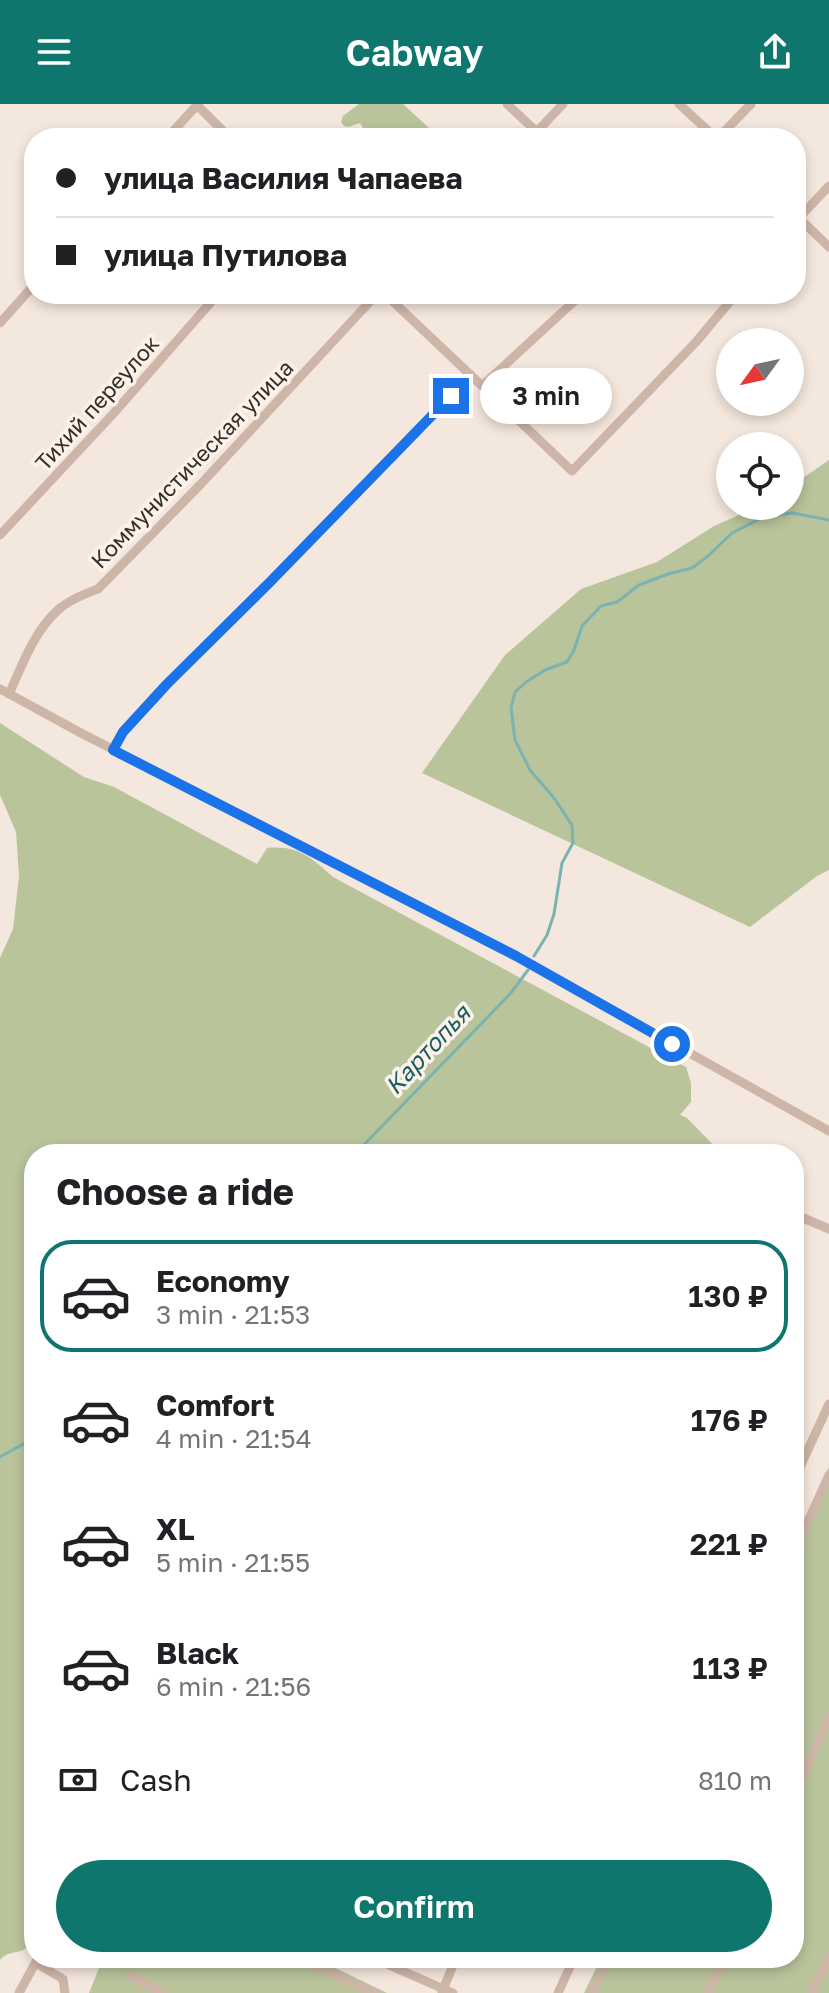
<!DOCTYPE html>
<meta charset="utf-8">
<style>
:root{--surface:#fff;--page:#f2f2f2;--text:#202124;--muted:#757577;--line:#e0e0e0;--accent:#0f766e}
body{margin:0;font-family:"Golos Text",sans-serif;background:var(--page);color:var(--text);height:100vh;display:flex;flex-direction:column;font-size:30px;white-space:nowrap}
*{box-sizing:border-box;margin:0}
p{font-size:26px;color:var(--muted)}
.icon{flex:none;width:44px;height:44px;fill:none;stroke:currentColor;stroke-width:2;stroke-linecap:round;stroke-linejoin:round}
.map{position:relative;flex:1;overflow:hidden}
.details{position:absolute;left:24px;top:1040px;width:780px;height:824px;display:flex;flex-direction:column;background:var(--surface);border-radius:32px;box-shadow:0 4px 12px #0003}
.details>*{flex:none}
.top-card{position:absolute;left:24px;top:24px;width:782px;height:176px;border-radius:32px;box-shadow:0 4px 12px #0003;display:grid;align-content:center;height:176px;padding:0 32px;background:var(--surface)}
.needle{width:52px;rotate:237deg}
.fabs{position:absolute;left:716px;top:224px;display:grid;gap:16px}
.fabs a{display:grid;place-items:center;width:88px;height:88px;border-radius:50%;background:var(--surface);box-shadow:0 4px 12px #0003;font-size:40px}
.end{position:absolute;width:36px;height:36px;margin:-18px;border:10px solid #1a73e8;background:#fff;box-shadow:0 0 0 4px #fff}
.from{border-radius:50%}
.bubble{position:absolute;height:56px;border-radius:28px;background:var(--surface);box-shadow:0 4px 12px #0003;font-size:26px;font-weight:600;line-height:56px;text-align:center}
.top-card b{display:flex;align-items:center;gap:28px;height:76px;font-size:30px}
.top-card b+b{border-top:2px solid var(--line)}
.top-card i{width:20px;height:20px;background:var(--text)}
ul{padding:0;list-style:none}
li{display:flex;align-items:center;gap:24px;height:112px;margin:0 16px 12px;padding:0 16px;border:4px solid transparent;border-radius:32px}
li div{flex:1}
li b{display:block;font-size:30px}
li em{font-style:normal;font-weight:600}
li.selected{border-color:var(--accent)}
li>.icon{width:72px;height:72px;stroke-width:1.5}
h2{padding:0 32px;font-size:36px;line-height:96px}
.pay{display:flex;align-items:center;gap:20px;height:88px;padding:0 32px;font-size:30px}
.pay p{margin-inline-start:auto}
.button{display:flex;gap:16px;margin-top:auto;padding:16px 32px}
.button a{flex:1;height:92px;border-radius:48px;background:var(--accent);color:#fff;font-size:32px;font-weight:600;line-height:92px;text-align:center}
header{display:flex;justify-content:space-between;align-items:center;height:104px;padding:0 32px;background:var(--accent);color:#fff;font-size:36px;font-weight:600}
.map>svg:first-child{display:block}
.green{fill:#b9c49b}
.lines{fill:none;stroke-linecap:round;stroke-linejoin:round}
.stream{stroke:#7ab3b2;stroke-width:3}
.minor{stroke:#cdb6a7;stroke-width:9}
.route{stroke:#1a73e8;stroke-width:10}
.labels{text-anchor:middle;stroke-width:7;stroke-linejoin:round;paint-order:stroke}
.street-label{font-size:22px;fill:#392d28;stroke:#fbf2ea}
.water-label{font-size:24px;font-style:italic;fill:#1b5d5e;stroke:#fbf2ea}
</style>
<header><svg class="icon" aria-label="menu" viewBox="0 0 24 24"><path d="M4 6h16M4 12h16M4 18h16"/></svg>Cabway<svg class="icon" aria-label="share" viewBox="0 0 24 24"><path d="M12 15V3M7 8l5-5 5 5M5 13v7h14v-7"/></svg></header>
<div class="map">
<svg width="829" height="1889" viewBox="0 0 829 1889">
<rect width="100%" height="100%" fill="#f4e7dd"/>
<!-- green -->
<g class="green">
<path d="M359 0H403L430 25V28L426 34H363L364 26 360 19 348 23 344 22 341 18 343 12Z"/>
<path d="M829 356V766L817 772 750 823 422 669 505 551 581 485 657 458 714 422 759 402H790V383Z"/>
<path d="M0 619 84 673 114 683 257 760 267 744C299 741 311 754 333 773L686 963 691 979V998L680 1011 687 1014 722 1050H34V1837C22 1853 10 1844 0 1856V854L13 825 19 772 16 728 0 691Z"/>
<path d="M829 1363V1889H584L601 1854H794V1438Z"/>
<path d="M103 1854H315L387 1889H89Z"/>
</g>
<g class="lines">
<!-- stream -->
<g class="stream">
<path d="M534 852 547 831 554 810 562 759 573 739 572 721 554 694 530 666 515 636 511 604 515 588 526 578 545 566 567 558 574 546 582 522 601 502 617 498 639 481 668 470 692 464 708 452 732 429 765 412 793 409 829 416"/>
<path d="M355 1050 510 890 528 866"/>
<path d="M0 1353 34 1334"/>
</g>
<!-- minor -->
<g class="minor">
<path d="M196 0 230 34"/>
<path d="M507 0 537 28"/>
<path d="M679 0 716 34"/>
<path d="M167 34 198 0"/>
<path d="M531 34 563 0"/>
<path d="M694 34 704 23"/>
<path d="M718 34 751 0"/>
<path d="M797 112 829 143"/>
<path d="M796 117 829 82"/>
<path d="M385 190 572 367 696 238 736 190"/>
<path d="M0 219 34 181"/>
<path d="M482 282 582 190"/>
<path d="M0 431 113 310 218 190"/>
<path d="M0 585 81 629 516 852 829 1027"/>
<path d="M9 590C22 562 34 527 58 506 69 496 84 490 98 485L199 382 377 190"/>
<path d="M113 646 123 628 167 580 270 478 471 271"/>
<path d="M794 1110 829 1125"/>
<path d="M794 1376 829 1300"/>
<path d="M794 1448 829 1371"/>
<path d="M794 1692 829 1612"/>
<path d="M297 1854 375 1889"/>
<path d="M373 1854 453 1889"/>
<path d="M36 1859 63 1875 65 1889"/>
<path d="M130 1872 163 1889"/>
<path d="M442 1888 456 1854"/>
<path d="M19 1889 38 1854"/>
<path d="M558 1889 574 1854"/>
<path d="M592 1889 608 1854"/>
<path d="M708 1889 723 1854"/>
<path d="M812 1889 829 1851"/>
</g>
</g>
<g class="lines">
<!-- route -->
<path class="route" d="M451 292 270 478 167 580 123 628 113 646 516 852 672 940"/>
</g>
<g class="labels">
<!-- street labels -->
<g class="street-label">
<text transform="translate(97 299) rotate(-48)" y="8">Тихий переулок</text>
<text transform="translate(192 360) rotate(-46)" y="8">Коммунистическая улица</text>
</g>
<!-- water labels -->
<g class="water-label">
<text transform="translate(428 946) rotate(-47)" y="8">Картопья</text>
</g>
</g>
</svg>
<div class="fabs">
<a><svg class="needle" viewBox="-14 -14 28 28"><path d="M0-13l5 13h-10z" fill="#e53935"/><path d="M0 13l5-13h-10z" fill="#757577"/></svg></a>
<a><svg class="icon" aria-label="locate" viewBox="0 0 24 24"><circle cx="12" cy="12" r="6"/><path d="M12 2v4M12 18v4M2 12h4M18 12h4"/></svg></a>
</div>
<i class="end from" style="left:672px;top:940px"></i>
<i class="end" style="left:451px;top:292px"></i>
<div class="bubble" style="left:480px;top:264px;width:132px">3 min</div>
<div class="top-card">
<b><i class="from"></i>улица Василия Чапаева</b>
<b><i></i>улица Путилова</b>
</div>
<section class="details">
<h2>Choose a ride</h2>
<ul>
<li class="selected"><svg class="icon" aria-label="car" viewBox="0 0 24 24"><path d="M5 17H2v-5l4-1 3-4h7l3 4 3 1v5h-3M9 17h6M6 11h13"/><circle cx="7" cy="17" r="2"/><circle cx="17" cy="17" r="2"/></svg><div><b>Economy</b><p>3 min · 21:53</p></div><em>130 ₽</em></li>
<li><svg class="icon" aria-label="car" viewBox="0 0 24 24"><path d="M5 17H2v-5l4-1 3-4h7l3 4 3 1v5h-3M9 17h6M6 11h13"/><circle cx="7" cy="17" r="2"/><circle cx="17" cy="17" r="2"/></svg><div><b>Comfort</b><p>4 min · 21:54</p></div><em>176 ₽</em></li>
<li><svg class="icon" aria-label="car" viewBox="0 0 24 24"><path d="M5 17H2v-5l4-1 3-4h7l3 4 3 1v5h-3M9 17h6M6 11h13"/><circle cx="7" cy="17" r="2"/><circle cx="17" cy="17" r="2"/></svg><div><b>XL</b><p>5 min · 21:55</p></div><em>221 ₽</em></li>
<li><svg class="icon" aria-label="car" viewBox="0 0 24 24"><path d="M5 17H2v-5l4-1 3-4h7l3 4 3 1v5h-3M9 17h6M6 11h13"/><circle cx="7" cy="17" r="2"/><circle cx="17" cy="17" r="2"/></svg><div><b>Black</b><p>6 min · 21:56</p></div><em>113 ₽</em></li>
</ul>
<div class="pay"><svg class="icon" aria-label="cash" viewBox="0 0 24 24"><path d="M3 7h18v10H3z"/><circle cx="12" cy="12" r="2"/></svg>Cash<p>810 m</p></div>
<div class="button"><a>Confirm</a></div>
</section>
</div>
